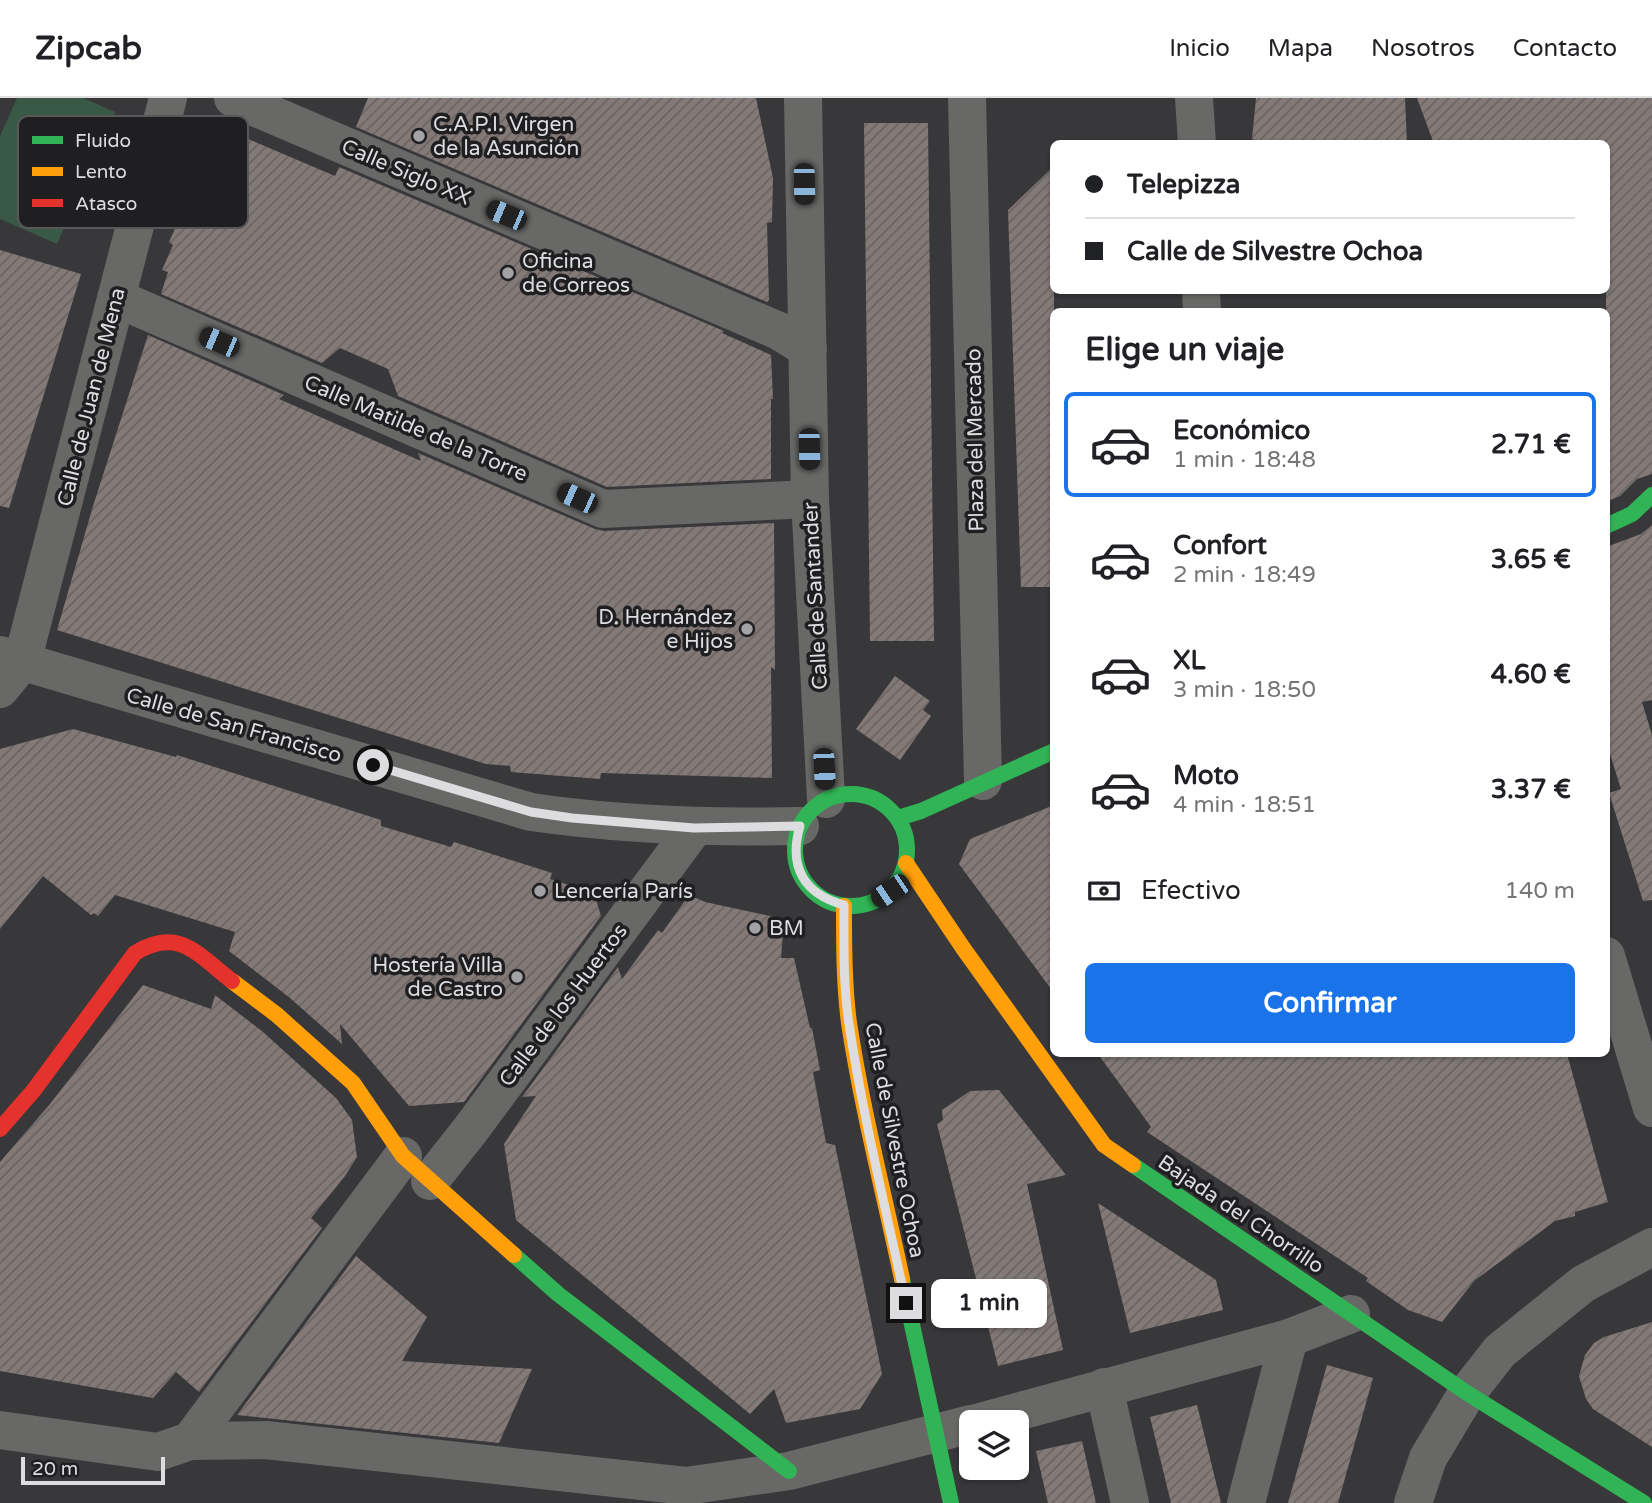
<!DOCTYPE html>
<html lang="es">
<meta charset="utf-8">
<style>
:root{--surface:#fff;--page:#f2f2f2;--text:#202124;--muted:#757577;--line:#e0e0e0;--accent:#1a73e8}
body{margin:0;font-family:"Varela Round",sans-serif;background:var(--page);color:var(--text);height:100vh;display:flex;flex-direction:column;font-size:26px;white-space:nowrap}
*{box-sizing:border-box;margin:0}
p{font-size:23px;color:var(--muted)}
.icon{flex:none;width:38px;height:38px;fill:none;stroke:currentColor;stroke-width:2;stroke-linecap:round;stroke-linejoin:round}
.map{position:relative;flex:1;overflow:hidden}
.side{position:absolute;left:1050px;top:210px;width:560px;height:749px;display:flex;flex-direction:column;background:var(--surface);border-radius:10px;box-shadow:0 2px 5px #0004}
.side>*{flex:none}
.banner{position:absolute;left:1050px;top:42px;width:560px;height:154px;border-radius:10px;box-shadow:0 2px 5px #0004;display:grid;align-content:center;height:154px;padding:0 35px;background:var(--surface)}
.buttons{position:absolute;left:959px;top:1312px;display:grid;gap:14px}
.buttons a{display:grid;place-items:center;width:70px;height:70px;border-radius:10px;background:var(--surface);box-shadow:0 2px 5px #0004;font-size:35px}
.scale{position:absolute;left:21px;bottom:18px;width:144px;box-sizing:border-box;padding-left:7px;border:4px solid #dddcdf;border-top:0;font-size:19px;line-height:24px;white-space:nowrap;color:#dddcdf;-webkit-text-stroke:5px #1f1e20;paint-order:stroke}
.end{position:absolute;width:32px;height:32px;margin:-16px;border:9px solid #dddcdf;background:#111;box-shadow:0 0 0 4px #111}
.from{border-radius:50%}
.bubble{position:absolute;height:49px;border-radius:10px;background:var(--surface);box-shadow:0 2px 5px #0004;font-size:23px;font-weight:700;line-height:49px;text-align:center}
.car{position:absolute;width:21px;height:42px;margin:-21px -10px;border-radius:9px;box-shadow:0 0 5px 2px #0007;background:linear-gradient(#222 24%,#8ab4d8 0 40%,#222 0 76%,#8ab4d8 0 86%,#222 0)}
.banner b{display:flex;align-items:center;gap:24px;height:66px;font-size:26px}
.banner b+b{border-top:2px solid var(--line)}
.banner i{width:18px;height:18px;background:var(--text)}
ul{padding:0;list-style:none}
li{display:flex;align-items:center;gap:21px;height:105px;margin:0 14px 10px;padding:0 21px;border:4px solid transparent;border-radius:10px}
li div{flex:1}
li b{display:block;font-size:26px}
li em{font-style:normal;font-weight:700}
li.on{border-color:var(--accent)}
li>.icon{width:63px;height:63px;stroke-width:1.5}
h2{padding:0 35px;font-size:32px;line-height:84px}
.pay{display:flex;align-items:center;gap:18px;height:77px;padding:0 35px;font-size:26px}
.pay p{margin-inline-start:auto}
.action{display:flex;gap:14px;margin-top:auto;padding:14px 35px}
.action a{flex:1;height:80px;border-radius:10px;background:var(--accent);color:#fff;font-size:28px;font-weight:700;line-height:80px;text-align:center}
header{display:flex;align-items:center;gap:42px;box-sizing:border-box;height:98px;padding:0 35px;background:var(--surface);border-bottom:2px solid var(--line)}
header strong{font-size:33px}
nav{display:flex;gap:38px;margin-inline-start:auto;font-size:24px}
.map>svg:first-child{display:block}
.pitch{fill:#395946}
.building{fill:url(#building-hatch)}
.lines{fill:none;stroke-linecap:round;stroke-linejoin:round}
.street{stroke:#686867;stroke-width:38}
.fast{stroke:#30b455;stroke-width:16}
.slow{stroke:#ff9f0a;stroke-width:16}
.jam{stroke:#e5322d;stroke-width:16}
.route{stroke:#dddcdf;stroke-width:9}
.poi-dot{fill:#a3a2a5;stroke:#1f1e20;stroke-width:2.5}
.labels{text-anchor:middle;stroke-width:7;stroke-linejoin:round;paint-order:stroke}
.poi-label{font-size:21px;fill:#dddcdf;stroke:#1f1e20;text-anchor:start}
.street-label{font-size:21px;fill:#dddcdf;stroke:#1f1e20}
.key{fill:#1f1e20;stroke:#585759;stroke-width:2}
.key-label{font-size:19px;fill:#dddcdf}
</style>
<header>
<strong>Zipcab</strong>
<nav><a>Inicio</a><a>Mapa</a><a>Nosotros</a><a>Contacto</a></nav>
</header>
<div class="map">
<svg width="1652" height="1405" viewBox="0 0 1652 1405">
<defs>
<pattern id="building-hatch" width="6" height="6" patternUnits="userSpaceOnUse" patternTransform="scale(1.75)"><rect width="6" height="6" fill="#837a78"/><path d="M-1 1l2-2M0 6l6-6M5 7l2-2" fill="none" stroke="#696463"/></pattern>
</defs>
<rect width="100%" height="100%" fill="#38373a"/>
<!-- pitch -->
<path class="pitch" d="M17 0H83L115 14 57 146 0 121V38Z"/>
<!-- building -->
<g class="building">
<path d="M368 0H756L773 80 772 124 767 125 769 202 767 204 356 29Z"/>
<path d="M1256 0H1405L1407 46H1269L1252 41Z"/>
<path d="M1417 0H1652V376L1637 381 1620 398 1606 404V46H1434Z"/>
<path d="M864 25H928L934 543H870Z"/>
<path d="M213 26 335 78 339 69 724 233 722 235 771 257 773 301H771V381L607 389 398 298 388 271 340 250 322 265 161 196 168 174 162 172 173 147 169 144 189 100 185 96 198 67 195 65Z"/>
<path d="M1054 68V489H1021L1008 112Z"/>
<path d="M0 152 81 176 9 410 0 408Z"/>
<path d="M148 237 284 297 279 301 421 363 418 355 595 431 604 433 774 425 775 572 771 569 772 680 601 675 600 681 511 674 510 668 486 666 57 532 93 408Z"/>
<path d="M1652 427V602L1642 604 1652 637V802L1643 803 1609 695 1621 691 1606 643V449L1641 436Z"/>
<path d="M895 578 930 603 923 612 931 618 900 662 856 631Z"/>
<path d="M73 631 176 659 177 657 381 722V728L451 749 454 744 552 775 550 781 594 795 601 818 464 1004 409 1008 340 926 342 946 290 900 229 853 235 834 115 797 98 818 94 815 91 817 43 778 0 831V651Z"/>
<path d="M1054 707V895L959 766 970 741Z"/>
<path d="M689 797 705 804 784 821 781 860H794L810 930H812L820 972 813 974 826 1045 835 1047 882 1276 860 1311 786 1325 774 1291 750 1316 516 1122 504 1046 536 998 522 999 618 869 622 881 658 832 662 835Z"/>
<path d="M143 887 211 911 215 897 263 934 336 1000 352 1022 357 1059 345 1078 311 1120 322 1130 199 1294 176 1274 153 1300 0 1273V1064L50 1006Z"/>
<path d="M1098 956H1567L1608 1104 1575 1114V1118L1555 1123 1474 1183 1442 1224 1408 1212 1366 1183 1368 1180 1147 1034 1151 1029Z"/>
<path d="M999 992 1066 1077 1027 1086 1063 1252 998 1268 937 1026 943 1022 942 1012 970 993Z"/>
<path d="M1098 1105 1216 1182 1223 1212 1130 1235Z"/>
<path d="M356 1158 427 1219 402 1263 532 1271 499 1345 237 1317Z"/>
<path d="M1652 1224V1349L1593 1311 1586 1301 1579 1278 1585 1257 1594 1245 1604 1239Z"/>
<path d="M1327 1267 1373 1280 1338 1405H1288Z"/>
<path d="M1197 1307 1221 1405H1171L1150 1319Z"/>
<path d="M1082 1343 1096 1405H1048L1036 1353Z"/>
</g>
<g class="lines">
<!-- street -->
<g class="street">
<path d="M233 0 779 233 808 251"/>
<path d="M803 0 810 401 826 701"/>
<path d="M967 0 983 683"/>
<path d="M1194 0 1197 46"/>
<path d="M1201 192 1202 214"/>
<path d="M116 200 603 411 810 401"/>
<path d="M0 557 531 714C621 727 710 730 800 728"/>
<path d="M0 591 22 564 168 0"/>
<path d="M1606 858 1652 1010"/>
<path d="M430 1083 471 1031 694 730"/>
<path d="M1104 1289 1130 1405"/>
<path d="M976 1325 1289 1240 1351 1216"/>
<path d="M0 1332 158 1354 190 1343 266 1342 686 1388 789 1373 971 1326"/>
<path d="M190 1343 403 1058"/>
<path d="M1246 1405 1289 1240"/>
<path d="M1413 1405 1428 1360 1467 1295 1500 1253 1583 1186 1652 1149"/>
</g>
<!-- fast -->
<g class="fast">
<path d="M1606 428 1632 416 1652 397"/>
<circle cx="851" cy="752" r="56"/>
<path d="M898 720 921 713 1054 653"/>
<path d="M1133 1067 1467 1295 1644 1405"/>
<path d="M514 1157 558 1196 789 1373"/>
<path d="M902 1181 951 1405"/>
</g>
<!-- slow -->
<g class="slow">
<path d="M906 765 963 850 1104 1047 1133 1067"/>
<path d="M844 808C844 847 844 886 849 925 862 1011 884 1096 902 1181"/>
<path d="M232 883 277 917 353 985 403 1058 514 1157"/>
</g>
<!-- jam -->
<path class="jam" d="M0 1031 34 992 135 855C179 828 198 857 232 883"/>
</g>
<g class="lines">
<!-- route -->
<path class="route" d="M373 667 531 714 572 720 694 730 800 728C788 769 804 796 844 807 844 847 843 886 849 926 863 1019 886 1112 906 1205"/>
</g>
<!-- markers -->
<g class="poi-dot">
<circle cx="419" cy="38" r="7"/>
<circle cx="508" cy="175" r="7"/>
<circle cx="747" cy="531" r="7"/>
<circle cx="540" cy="793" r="7"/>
<circle cx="755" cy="830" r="7"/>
<circle cx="517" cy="879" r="7"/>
</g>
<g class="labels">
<!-- poi labels -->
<g class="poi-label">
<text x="433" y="33">C.A.P.I. Virgen<tspan x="433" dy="24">de la Asunción</tspan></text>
<text x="522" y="170">Oficina<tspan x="522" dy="24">de Correos</tspan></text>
<text x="733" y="526" text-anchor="end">D. Hernández<tspan x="733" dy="24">e Hijos</tspan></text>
<text x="554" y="800">Lencería París</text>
<text x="769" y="837">BM</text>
<text x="503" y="874" text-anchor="end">Hostería Villa<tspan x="503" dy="24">de Castro</tspan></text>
</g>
<!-- street labels -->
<g class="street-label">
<text transform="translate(406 74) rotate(23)" y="7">Calle Siglo XX</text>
<text transform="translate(91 299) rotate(-76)" y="7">Calle de Juan de Mena</text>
<text transform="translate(416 330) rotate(23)" y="7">Calle Matilde de la Torre</text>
<text transform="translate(975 342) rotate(-91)" y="7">Plaza del Mercado</text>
<text transform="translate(815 498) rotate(-93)" y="7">Calle de Santander</text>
<text transform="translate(234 627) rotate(16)" y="7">Calle de San Francisco</text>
<text transform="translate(563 907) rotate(-53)" y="7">Calle de los Huertos</text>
<text transform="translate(895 1042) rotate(79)" y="7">Calle de Silvestre Ochoa</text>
<text transform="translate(1241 1116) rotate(34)" y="7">Bajada del Chorrillo</text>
</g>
</g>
<!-- legend -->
<rect x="18" y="18" width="230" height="112" rx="10" class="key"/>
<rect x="32" y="38" width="31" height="8" fill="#30b455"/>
<rect x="32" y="69" width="31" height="9" fill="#ff9f0a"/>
<rect x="32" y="101" width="31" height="8" fill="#e5322d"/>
<g class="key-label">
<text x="75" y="49">Fluido</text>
<text x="75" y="80">Lento</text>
<text x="75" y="112">Atasco</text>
</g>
</svg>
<div class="buttons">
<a><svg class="icon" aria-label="layers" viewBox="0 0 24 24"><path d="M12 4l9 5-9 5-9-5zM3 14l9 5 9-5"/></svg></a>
</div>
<div class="scale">20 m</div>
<i class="end from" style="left:373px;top:667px"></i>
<i class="end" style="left:906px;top:1205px"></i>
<div class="bubble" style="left:931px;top:1181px;width:116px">1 min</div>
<i class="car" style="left:804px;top:86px;rotate:179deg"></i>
<i class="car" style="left:506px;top:117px;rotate:293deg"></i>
<i class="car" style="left:219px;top:244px;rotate:293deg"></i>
<i class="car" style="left:809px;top:351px;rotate:179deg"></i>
<i class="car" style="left:577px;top:400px;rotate:294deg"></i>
<i class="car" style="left:824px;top:671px;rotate:177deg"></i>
<i class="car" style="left:890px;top:793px;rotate:236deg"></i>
<div class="banner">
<b><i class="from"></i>Telepizza</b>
<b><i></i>Calle de Silvestre Ochoa</b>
</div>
<section class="side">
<h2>Elige un viaje</h2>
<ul>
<li class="on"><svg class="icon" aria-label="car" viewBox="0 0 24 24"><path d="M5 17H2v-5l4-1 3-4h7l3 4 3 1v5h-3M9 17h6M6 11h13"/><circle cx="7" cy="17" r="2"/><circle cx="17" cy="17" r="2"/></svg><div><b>Económico</b><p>1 min · 18:48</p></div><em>2.71 €</em></li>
<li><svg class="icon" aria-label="car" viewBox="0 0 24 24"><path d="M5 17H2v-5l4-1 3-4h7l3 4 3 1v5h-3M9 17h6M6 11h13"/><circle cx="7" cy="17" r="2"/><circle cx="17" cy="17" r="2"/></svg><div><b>Confort</b><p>2 min · 18:49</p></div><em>3.65 €</em></li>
<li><svg class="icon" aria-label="car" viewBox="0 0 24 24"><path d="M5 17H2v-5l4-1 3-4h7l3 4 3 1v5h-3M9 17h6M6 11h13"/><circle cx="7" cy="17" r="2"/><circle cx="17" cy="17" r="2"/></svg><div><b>XL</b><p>3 min · 18:50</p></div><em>4.60 €</em></li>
<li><svg class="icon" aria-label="car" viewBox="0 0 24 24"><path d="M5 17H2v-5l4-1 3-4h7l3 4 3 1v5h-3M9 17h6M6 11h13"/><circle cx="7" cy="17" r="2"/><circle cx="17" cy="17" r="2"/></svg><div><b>Moto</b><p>4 min · 18:51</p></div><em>3.37 €</em></li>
</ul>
<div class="pay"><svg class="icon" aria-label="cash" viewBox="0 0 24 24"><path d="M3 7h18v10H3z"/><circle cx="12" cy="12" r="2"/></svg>Efectivo<p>140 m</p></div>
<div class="action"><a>Confirmar</a></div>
</section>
</div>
